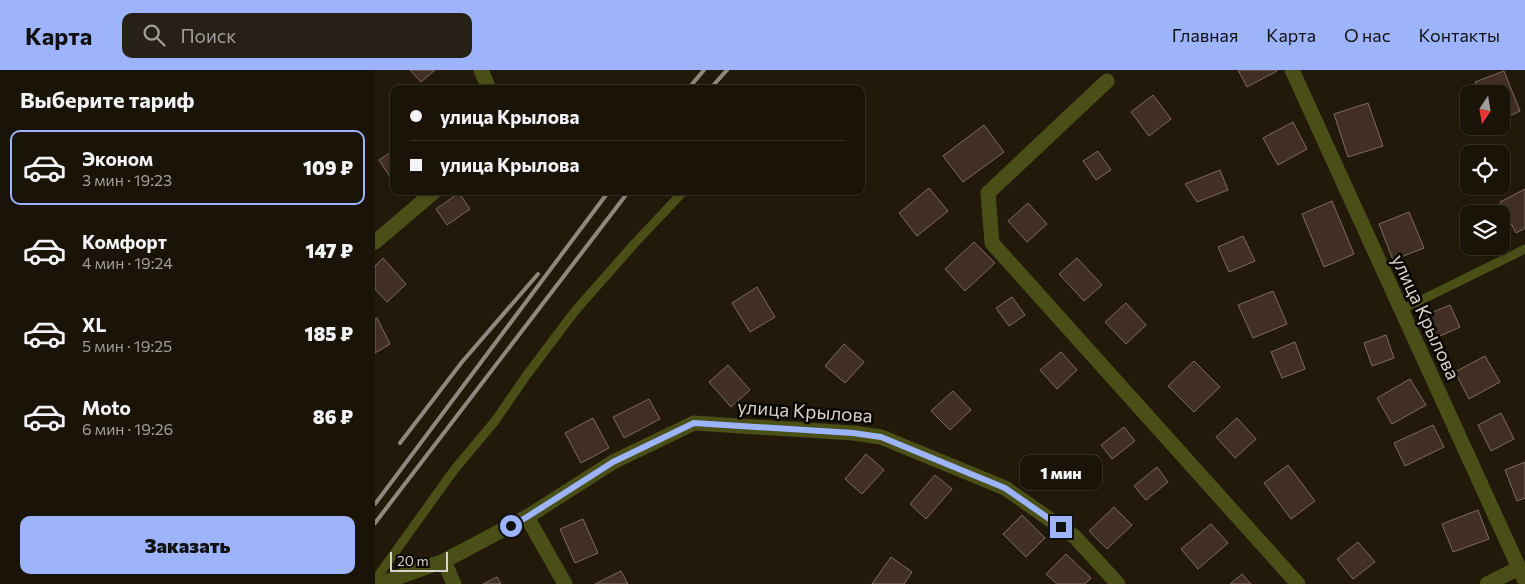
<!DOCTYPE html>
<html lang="ru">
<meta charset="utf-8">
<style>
:root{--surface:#1a1308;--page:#272016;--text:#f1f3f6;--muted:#9f9e9c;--line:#383229;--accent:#9db4fd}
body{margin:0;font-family:Commissioner,sans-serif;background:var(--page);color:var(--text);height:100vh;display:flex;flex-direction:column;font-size:19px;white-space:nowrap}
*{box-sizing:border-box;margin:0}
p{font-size:16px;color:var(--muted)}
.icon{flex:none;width:28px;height:28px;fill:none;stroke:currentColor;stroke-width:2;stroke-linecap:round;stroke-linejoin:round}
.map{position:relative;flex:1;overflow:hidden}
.panel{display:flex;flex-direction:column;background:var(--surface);width:375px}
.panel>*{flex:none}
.banner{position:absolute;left:15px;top:15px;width:475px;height:110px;border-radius:10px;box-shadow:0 1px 4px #0004,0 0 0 1px var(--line);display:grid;align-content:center;height:110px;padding:0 20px;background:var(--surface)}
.needle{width:32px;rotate:192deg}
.tools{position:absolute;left:1085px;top:15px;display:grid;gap:10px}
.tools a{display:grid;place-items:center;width:50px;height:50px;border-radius:10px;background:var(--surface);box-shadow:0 1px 4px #0004,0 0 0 1px var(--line);font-size:25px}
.scale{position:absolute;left:15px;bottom:12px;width:58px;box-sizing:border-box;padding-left:5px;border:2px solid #d8d2c8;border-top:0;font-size:14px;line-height:18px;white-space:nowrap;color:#d8d2c8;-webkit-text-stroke:4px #090602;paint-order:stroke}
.end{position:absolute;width:22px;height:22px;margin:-11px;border:6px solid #9db4fd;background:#111;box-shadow:0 0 0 2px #111}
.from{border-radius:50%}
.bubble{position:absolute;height:35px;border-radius:10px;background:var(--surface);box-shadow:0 1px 4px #0004,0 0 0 1px var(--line);font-size:16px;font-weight:800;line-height:35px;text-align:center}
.banner b{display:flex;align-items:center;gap:18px;height:48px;font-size:19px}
.banner b+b{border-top:1px solid var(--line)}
.banner i{width:12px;height:12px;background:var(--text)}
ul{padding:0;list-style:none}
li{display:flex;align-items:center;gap:15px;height:75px;margin:0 10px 8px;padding:0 10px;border:2px solid transparent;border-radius:10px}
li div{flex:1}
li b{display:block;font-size:19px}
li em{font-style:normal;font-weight:800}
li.active{border-color:var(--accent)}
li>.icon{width:45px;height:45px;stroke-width:1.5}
h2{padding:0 20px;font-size:22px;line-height:60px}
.primary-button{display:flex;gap:10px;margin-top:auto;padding:10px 20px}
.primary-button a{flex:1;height:58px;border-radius:10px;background:var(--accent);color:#111;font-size:20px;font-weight:800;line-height:58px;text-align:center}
header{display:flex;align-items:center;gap:30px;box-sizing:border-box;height:70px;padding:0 25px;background:var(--accent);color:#111}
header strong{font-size:24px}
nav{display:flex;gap:28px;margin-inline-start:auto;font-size:18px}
.search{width:350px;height:45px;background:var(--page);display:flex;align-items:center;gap:12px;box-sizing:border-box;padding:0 18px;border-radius:10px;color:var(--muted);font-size:19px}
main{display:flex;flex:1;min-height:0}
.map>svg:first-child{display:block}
.building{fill:#412f26;stroke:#7f6a61}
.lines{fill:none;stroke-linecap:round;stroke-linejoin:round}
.lane{stroke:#4a4e17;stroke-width:9}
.street{stroke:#4a4e17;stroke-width:15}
.rail{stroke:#90887c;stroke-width:4}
.route{stroke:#9db4fd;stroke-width:6}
.labels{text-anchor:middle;stroke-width:5;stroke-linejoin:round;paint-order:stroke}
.street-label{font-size:19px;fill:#d8d2c8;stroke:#090602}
</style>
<header>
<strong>Карта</strong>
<div class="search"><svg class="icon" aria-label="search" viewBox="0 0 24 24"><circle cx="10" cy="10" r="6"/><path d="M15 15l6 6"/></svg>Поиск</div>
<nav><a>Главная</a><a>Карта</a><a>О нас</a><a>Контакты</a></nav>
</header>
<main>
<section class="panel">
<h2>Выберите тариф</h2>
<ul>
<li class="active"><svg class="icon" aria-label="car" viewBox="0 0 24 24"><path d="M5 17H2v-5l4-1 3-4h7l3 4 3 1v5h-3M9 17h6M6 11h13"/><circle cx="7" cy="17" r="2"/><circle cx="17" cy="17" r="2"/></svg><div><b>Эконом</b><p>3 мин · 19:23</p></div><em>109 ₽</em></li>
<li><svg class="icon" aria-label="car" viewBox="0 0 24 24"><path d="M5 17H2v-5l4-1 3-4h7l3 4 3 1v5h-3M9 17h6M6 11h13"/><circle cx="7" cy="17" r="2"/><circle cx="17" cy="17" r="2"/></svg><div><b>Комфорт</b><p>4 мин · 19:24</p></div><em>147 ₽</em></li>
<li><svg class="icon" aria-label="car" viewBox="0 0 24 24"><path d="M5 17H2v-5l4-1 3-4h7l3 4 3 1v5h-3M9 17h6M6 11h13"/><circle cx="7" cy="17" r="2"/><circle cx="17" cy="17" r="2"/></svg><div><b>XL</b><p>5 мин · 19:25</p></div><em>185 ₽</em></li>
<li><svg class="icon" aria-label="car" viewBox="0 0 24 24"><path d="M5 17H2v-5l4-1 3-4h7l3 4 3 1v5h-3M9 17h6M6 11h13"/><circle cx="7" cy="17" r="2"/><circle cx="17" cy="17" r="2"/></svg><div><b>Moto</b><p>6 мин · 19:26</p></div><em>86 ₽</em></li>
</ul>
<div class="primary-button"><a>Заказать</a></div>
</section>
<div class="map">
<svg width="1150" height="514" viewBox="0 0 1150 514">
<rect width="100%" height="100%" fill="#23190a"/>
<!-- building -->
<g class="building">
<path d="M35 0H60L46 12Z"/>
<path d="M863 0H902V1L872 17Z"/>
<path d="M1129 1 1145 41 1126 50V24H1105L1100 12Z"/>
<path d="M778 25 796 49 774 66 756 42Z"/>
<path d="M993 33 1008 76 973 87 959 44Z"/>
<path d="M918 52 932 79 903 95 888 68Z"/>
<path d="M609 55 629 82 588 112 568 86Z"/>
<path d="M19 80V113L4 90Z"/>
<path d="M723 81 736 100 721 110 708 91Z"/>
<path d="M845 100 853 120 822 132 810 114Z"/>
<path d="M554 118 573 141 542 166 524 143Z"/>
<path d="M1150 119V158L1141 163 1125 132Z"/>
<path d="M84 123 95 139 72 155 61 139Z"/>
<path d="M957 131 979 184 949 197 927 144Z"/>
<path d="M653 133 672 154 652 172 633 151Z"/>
<path d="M1034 142 1049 178 1018 190 1004 154Z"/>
<path d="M868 166 880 191 854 202 843 177Z"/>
<path d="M599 172 620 193 590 221 570 199Z"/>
<path d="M8 188 31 214 12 232 0 219V196Z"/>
<path d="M702 188 727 215 709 231 684 204Z"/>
<path d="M382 217 400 247 375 262 357 233Z"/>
<path d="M898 221 912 254 878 268 863 235Z"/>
<path d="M637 227 650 245 634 256 621 238Z"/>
<path d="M751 233 771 255 751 274 730 252Z"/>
<path d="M1075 235 1085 257 1061 268 1051 245Z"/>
<path d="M2 248 15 274 0 283V249Z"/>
<path d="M1011 265 1019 288 997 296 989 273Z"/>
<path d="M920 272 930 299 907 308 896 282Z"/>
<path d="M469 274 489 292 470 313 450 296Z"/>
<path d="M686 282 702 300 682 319 665 300Z"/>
<path d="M1110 286 1125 312 1094 329 1080 302Z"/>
<path d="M819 291 845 317 819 342 793 316Z"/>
<path d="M353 295 375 320 356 337 334 312Z"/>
<path d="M1035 309 1051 335 1017 354 1002 328Z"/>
<path d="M578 321 596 340 575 360 556 341Z"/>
<path d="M274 329 285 349 249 368 238 347Z"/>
<path d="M1126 343 1139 369 1116 381 1103 355Z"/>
<path d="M218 348 234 378 206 393 190 363Z"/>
<path d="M862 348 881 369 860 388 841 367Z"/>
<path d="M1058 355 1069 377 1030 396 1019 373Z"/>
<path d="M749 357 760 371 737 389 726 375Z"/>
<path d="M491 384 509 400 487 424 470 409Z"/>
<path d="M1150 392V428L1142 431 1130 400Z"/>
<path d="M913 395 940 431 916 449 889 413Z"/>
<path d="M782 397 793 412 771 430 759 416Z"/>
<path d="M560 405 577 419 551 449 535 434Z"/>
<path d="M739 437 757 455 732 479 714 461Z"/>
<path d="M1103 440 1114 469 1078 482 1067 454Z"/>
<path d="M647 445 670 468 651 487 628 464Z"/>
<path d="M208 449 223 483 200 493 185 459Z"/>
<path d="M836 454 853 473 823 499 806 479Z"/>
<path d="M983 472 1000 492 978 509 962 489Z"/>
<path d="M691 484 716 508 710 514H682L671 504Z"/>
<path d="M516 487 537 502 529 514H497Z"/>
<path d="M246 501 253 514H220Z"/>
<path d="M867 504 876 514H855Z"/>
<path d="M122 507 126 514H108Z"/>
</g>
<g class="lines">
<!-- lane -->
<g class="lane">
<path d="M1026 240 1150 179"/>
<path d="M0 510 79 400 120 351 151 306 200 241 260 173 309 121"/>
</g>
<!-- street -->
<g class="street">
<path d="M106 0 114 19"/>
<path d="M917 0 1150 511"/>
<path d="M732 11 613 123 617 173 923 514"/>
<path d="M0 172 60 121"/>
<path d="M152 447 238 392 319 353 478 363 506 367 630 418 700 467 743 514"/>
<path d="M4 514 69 491"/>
<path d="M79 514 69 491 152 447 190 514"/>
<path d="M1112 514 1144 498"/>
</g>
<!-- rail -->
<g class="rail">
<path d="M313 19 329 0"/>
<path d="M335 19 352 0"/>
<path d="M25 373 87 292 163 204"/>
<path d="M0 434 234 121"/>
<path d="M0 453 254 121"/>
</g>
</g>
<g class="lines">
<!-- route -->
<path class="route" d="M136 456 152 447 238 392 319 353 478 363 506 367 630 418 686 457"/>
</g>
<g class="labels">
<!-- street labels -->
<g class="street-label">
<text transform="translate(1051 247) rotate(65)" y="7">улица Крылова</text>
<text transform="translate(430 341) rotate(4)" y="7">улица Крылова</text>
</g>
</g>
</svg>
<div class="tools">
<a><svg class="needle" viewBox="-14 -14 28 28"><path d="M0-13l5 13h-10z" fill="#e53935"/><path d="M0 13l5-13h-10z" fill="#9f9e9c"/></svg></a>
<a><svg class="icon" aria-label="locate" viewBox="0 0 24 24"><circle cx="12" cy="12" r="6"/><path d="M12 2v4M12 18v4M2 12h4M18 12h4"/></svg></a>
<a><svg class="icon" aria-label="layers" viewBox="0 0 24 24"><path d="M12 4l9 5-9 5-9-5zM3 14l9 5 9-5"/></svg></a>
</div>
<div class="scale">20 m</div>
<i class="end from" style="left:136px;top:456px"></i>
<i class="end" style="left:686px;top:457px"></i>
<div class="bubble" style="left:645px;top:385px;width:82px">1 мин</div>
<div class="banner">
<b><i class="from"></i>улица Крылова</b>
<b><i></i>улица Крылова</b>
</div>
</div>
</main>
